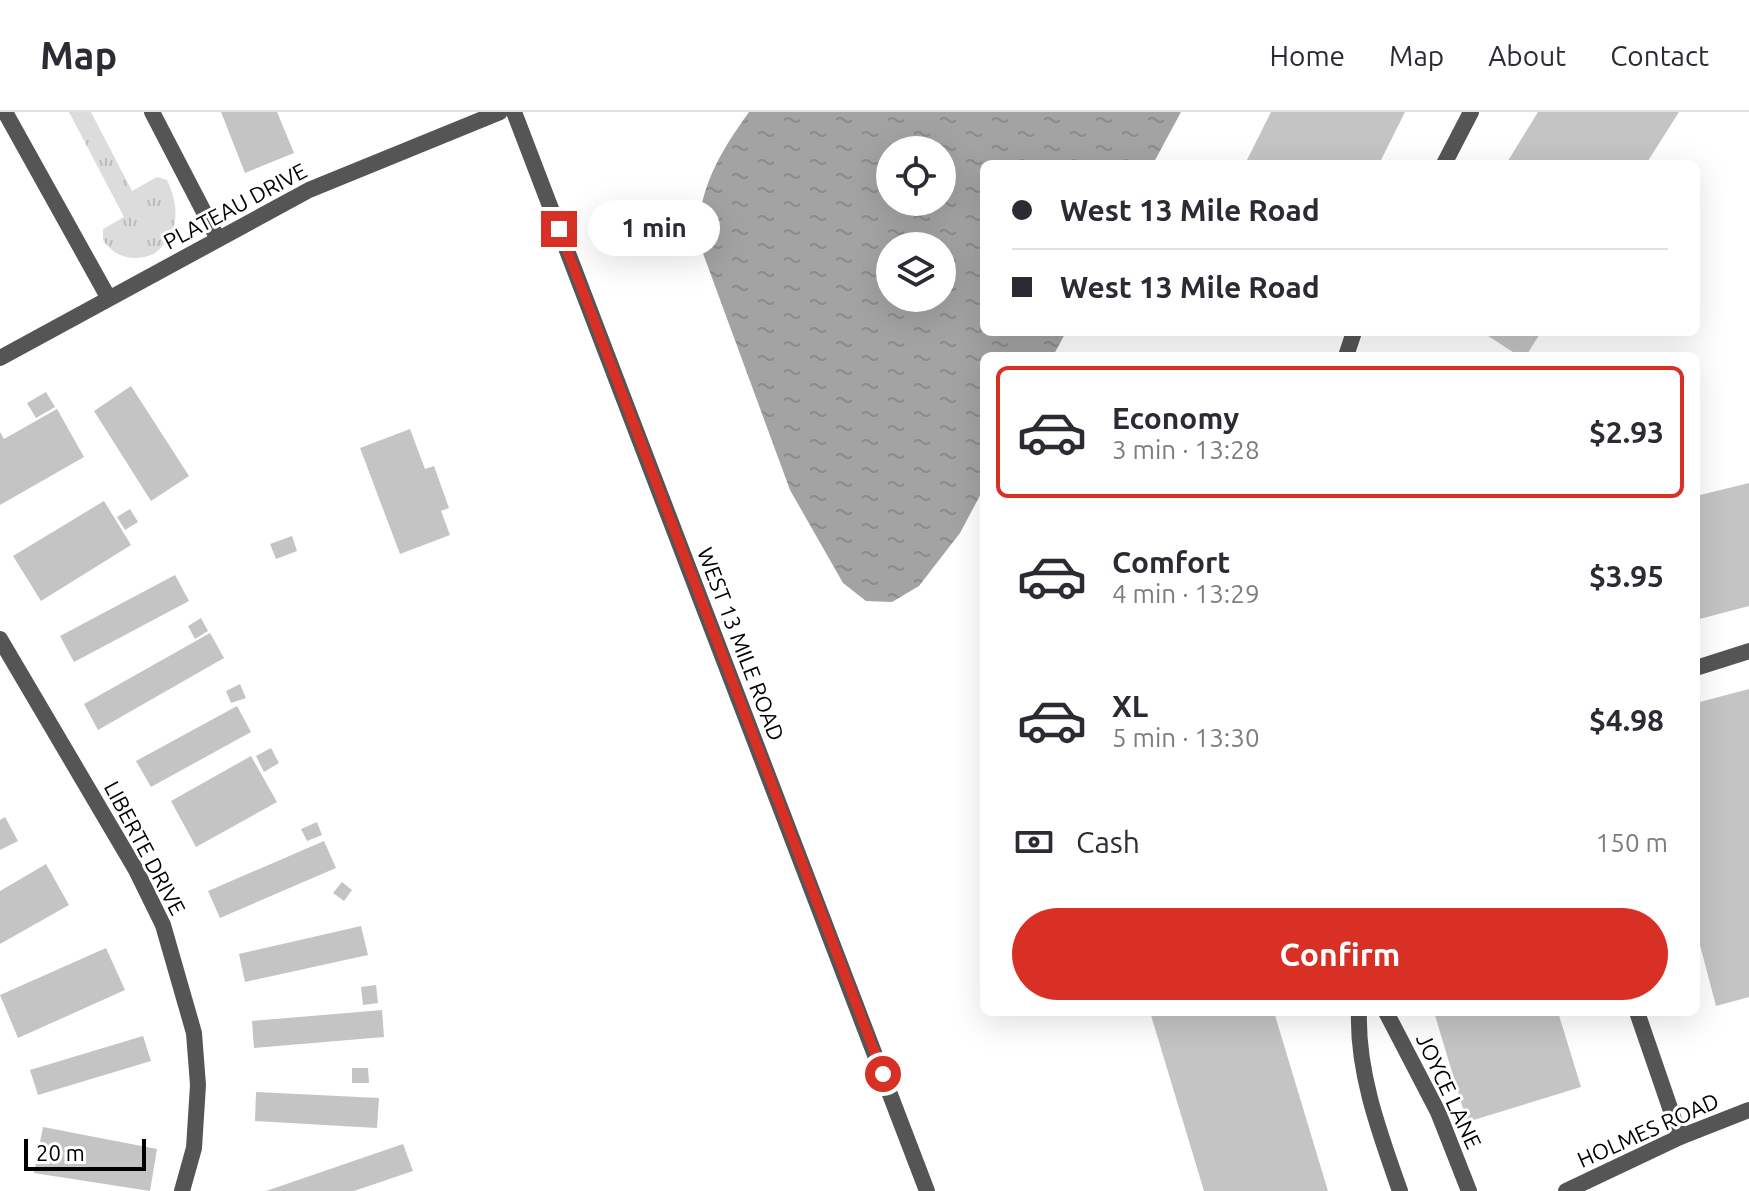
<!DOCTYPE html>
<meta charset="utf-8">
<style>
:root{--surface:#fff;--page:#f7f7f7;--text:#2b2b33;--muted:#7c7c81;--line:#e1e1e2;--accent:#d93025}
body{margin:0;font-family:Ubuntu,sans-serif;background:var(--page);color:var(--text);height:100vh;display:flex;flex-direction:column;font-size:30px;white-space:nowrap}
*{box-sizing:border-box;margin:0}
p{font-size:26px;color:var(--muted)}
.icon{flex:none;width:44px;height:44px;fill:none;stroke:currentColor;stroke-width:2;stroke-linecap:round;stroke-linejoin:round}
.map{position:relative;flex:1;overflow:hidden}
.drawer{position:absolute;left:980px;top:240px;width:720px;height:664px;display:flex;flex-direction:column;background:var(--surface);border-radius:12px;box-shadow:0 8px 32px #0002}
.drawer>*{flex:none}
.guide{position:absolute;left:980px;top:48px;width:720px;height:176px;border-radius:12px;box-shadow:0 8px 32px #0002;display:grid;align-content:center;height:176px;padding:0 32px;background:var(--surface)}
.fabs{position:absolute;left:876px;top:24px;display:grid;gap:16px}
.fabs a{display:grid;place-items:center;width:80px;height:80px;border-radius:50%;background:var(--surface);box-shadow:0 8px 32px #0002;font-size:40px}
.scale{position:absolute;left:24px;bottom:20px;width:122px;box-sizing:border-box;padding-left:8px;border:4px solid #000;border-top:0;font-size:22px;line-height:28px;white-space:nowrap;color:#000;-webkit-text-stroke:6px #fff;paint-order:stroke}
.end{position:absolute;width:36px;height:36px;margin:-18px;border:10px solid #d93025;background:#fff;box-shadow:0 0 0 4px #fff}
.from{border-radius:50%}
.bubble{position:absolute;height:56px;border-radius:28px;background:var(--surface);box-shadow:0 8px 32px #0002;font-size:26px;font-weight:700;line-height:56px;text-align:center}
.guide b{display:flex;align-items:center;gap:28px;height:76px;font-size:30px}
.guide b+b{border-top:2px solid var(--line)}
.guide i{width:20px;height:20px;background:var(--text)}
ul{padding:14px 0 0;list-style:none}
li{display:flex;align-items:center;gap:24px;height:132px;margin:0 16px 12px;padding:0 16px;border:4px solid transparent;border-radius:12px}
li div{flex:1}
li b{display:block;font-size:30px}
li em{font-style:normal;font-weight:700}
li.selected{border-color:var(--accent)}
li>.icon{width:72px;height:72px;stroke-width:1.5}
.pay{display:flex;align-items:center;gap:20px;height:88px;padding:0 32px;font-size:30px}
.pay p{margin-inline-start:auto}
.primary-button{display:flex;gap:16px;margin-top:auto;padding:16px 32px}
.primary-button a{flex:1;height:92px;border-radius:48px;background:var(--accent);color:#fff;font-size:32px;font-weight:700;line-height:92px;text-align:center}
header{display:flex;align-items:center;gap:48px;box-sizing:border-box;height:112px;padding:0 40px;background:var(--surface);border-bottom:2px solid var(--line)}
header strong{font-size:38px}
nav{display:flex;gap:44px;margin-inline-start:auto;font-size:28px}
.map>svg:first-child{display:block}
.grass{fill:url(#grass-tufts)}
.water{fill:url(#water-ripples);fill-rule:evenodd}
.building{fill:#c4c4c4}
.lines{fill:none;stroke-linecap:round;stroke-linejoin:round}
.service{stroke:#555;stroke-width:16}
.minor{stroke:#555;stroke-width:16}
.tertiary{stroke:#555;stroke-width:16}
.route{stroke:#d93025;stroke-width:10}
.labels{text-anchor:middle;stroke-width:6;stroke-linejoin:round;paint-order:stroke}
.street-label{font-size:22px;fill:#000;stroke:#fff}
</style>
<header>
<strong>Map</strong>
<nav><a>Home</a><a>Map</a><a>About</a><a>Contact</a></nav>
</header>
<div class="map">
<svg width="1749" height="1079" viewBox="0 0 1749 1079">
<defs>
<pattern id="grass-tufts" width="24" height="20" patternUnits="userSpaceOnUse" patternTransform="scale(2)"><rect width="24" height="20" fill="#dcdcdc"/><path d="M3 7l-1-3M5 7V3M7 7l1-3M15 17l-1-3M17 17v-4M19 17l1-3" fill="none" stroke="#bbb"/></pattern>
<pattern id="water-ripples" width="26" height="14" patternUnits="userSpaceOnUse" patternTransform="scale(2)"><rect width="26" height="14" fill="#a3a3a3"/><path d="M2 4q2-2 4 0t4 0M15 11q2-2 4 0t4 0" fill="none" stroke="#8b8b8b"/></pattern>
</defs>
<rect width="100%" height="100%" fill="#fff"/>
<!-- grass -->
<path class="grass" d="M69 0H91L132 79 157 65 167 68C180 96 180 121 154 142 134 150 115 146 103 128V117L124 105Z"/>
<!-- water -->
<path class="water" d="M749 0H1181L1153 52H984V220H1066L1053 244H984V376L960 421 919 474 892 490 866 489 843 471 790 378 697 125C701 72 719 42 749 0ZM890 38H942V90H890ZM890 134H942V186H890Z"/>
<!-- building -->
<g class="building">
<path d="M221 0H277L294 41 245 61Z"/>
<path d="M1271 0H1405L1379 52H1245Z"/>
<path d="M1538 0H1679L1646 52H1506Z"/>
<path d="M1482 220H1541L1526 244H1519Z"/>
<path d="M131 274 189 364 151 389 94 299Z"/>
<path d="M46 280 55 295 36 306 27 291Z"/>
<path d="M57 297 84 345 0 393V320L4 327Z"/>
<path d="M410 317 425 357 434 354 449 396 441 399 450 423 400 442 360 336Z"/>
<path d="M1749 371V494L1696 508V384Z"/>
<path d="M104 389 131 433 41 489 13 444Z"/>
<path d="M130 397 138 410 125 418 117 405Z"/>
<path d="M292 424 297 439 276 447 270 432Z"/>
<path d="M175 463 189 489 74 550 60 524Z"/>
<path d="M201 506 208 519 195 527 188 514Z"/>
<path d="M210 521 224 546 98 618 84 592Z"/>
<path d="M240 572 246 586 231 591 226 579Z"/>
<path d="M1749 577V885L1716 894 1696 818V591Z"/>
<path d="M237 594 251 620 151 675 136 649Z"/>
<path d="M271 636 279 651 264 660 256 644Z"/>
<path d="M251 644 277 690 196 735 171 689Z"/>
<path d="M5 705 18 729 0 738V708Z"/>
<path d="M317 710 322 723 307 729 301 717Z"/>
<path d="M324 729 336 756 220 806 208 779Z"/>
<path d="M46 752 69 793 0 832V779Z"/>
<path d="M342 770 352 778 344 789 333 781Z"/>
<path d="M361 814 368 843 245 870 239 842Z"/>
<path d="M106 836 125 878 18 926 0 883Z"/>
<path d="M376 873 378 891 363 893 361 875Z"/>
<path d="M382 898 384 925 254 936 252 909Z"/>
<path d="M1150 900H1274L1328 1079H1204Z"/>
<path d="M1434 900H1558L1581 975 1467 1010Z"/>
<path d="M143 924 151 949 38 983 30 958Z"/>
<path d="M352 956H368L369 971H352Z"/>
<path d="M256 980 379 986 377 1016 255 1009Z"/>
<path d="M43 1015 157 1037 150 1079 34 1061Z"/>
<path d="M403 1032 413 1059 354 1079H266Z"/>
</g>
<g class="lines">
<!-- service -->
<path class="service" d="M5 0 108 185"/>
<!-- minor -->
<g class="minor">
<path d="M152 0 218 127"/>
<path d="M1444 52 1471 0"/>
<path d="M1346 244 1354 220"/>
<path d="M0 246 309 78 500 0"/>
<path d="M0 527 136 758 163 813 194 921 198 973 194 1036 182 1079"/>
<path d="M1696 556 1749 539"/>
<path d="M1359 900C1357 961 1380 1022 1400 1079"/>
<path d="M1386 900 1438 1000 1469 1079"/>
<path d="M1637 900 1680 1025"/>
<path d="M1566 1079 1680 1025 1749 998"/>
</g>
<!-- tertiary -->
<path class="tertiary" d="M514 0 927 1079"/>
</g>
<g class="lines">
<!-- route -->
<path class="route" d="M559 117 883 962"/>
</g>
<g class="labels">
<!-- street labels -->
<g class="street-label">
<text transform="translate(235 94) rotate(-28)" y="8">PLATEAU DRIVE</text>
<text transform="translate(741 532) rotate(69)" y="8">WEST 13 MILE ROAD</text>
<text transform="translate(145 736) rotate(62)" y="8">LIBERTE DRIVE</text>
<text transform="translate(1449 979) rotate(65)" y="8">JOYCE LANE</text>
<text transform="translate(1648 1018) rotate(-24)" y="8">HOLMES ROAD</text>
</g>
</g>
</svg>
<div class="fabs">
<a><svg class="icon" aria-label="locate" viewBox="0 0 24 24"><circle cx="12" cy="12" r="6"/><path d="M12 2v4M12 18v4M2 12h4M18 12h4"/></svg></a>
<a><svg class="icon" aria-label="layers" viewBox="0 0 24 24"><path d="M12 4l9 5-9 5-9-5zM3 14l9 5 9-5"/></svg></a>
</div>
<div class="scale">20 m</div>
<i class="end from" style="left:883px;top:962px"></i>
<i class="end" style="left:559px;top:117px"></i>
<div class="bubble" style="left:588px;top:88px;width:132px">1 min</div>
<div class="guide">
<b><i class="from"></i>West 13 Mile Road</b>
<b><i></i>West 13 Mile Road</b>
</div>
<section class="drawer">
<ul>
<li class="selected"><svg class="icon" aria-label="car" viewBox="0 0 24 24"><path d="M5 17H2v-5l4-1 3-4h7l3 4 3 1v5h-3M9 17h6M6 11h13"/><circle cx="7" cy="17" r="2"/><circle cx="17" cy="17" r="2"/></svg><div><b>Economy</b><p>3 min · 13:28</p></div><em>$2.93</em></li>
<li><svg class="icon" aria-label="car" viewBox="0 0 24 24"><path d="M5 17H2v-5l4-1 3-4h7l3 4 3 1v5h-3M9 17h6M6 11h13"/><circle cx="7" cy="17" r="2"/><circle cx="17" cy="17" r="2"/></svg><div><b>Comfort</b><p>4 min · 13:29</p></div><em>$3.95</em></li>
<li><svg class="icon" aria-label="car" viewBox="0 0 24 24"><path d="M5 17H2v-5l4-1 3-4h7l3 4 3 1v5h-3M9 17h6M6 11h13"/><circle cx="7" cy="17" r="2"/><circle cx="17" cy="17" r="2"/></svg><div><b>XL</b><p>5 min · 13:30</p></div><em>$4.98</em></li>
</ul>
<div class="pay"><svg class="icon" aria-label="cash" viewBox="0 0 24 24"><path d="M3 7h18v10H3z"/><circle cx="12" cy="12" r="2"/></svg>Cash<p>150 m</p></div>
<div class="primary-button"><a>Confirm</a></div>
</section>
</div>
